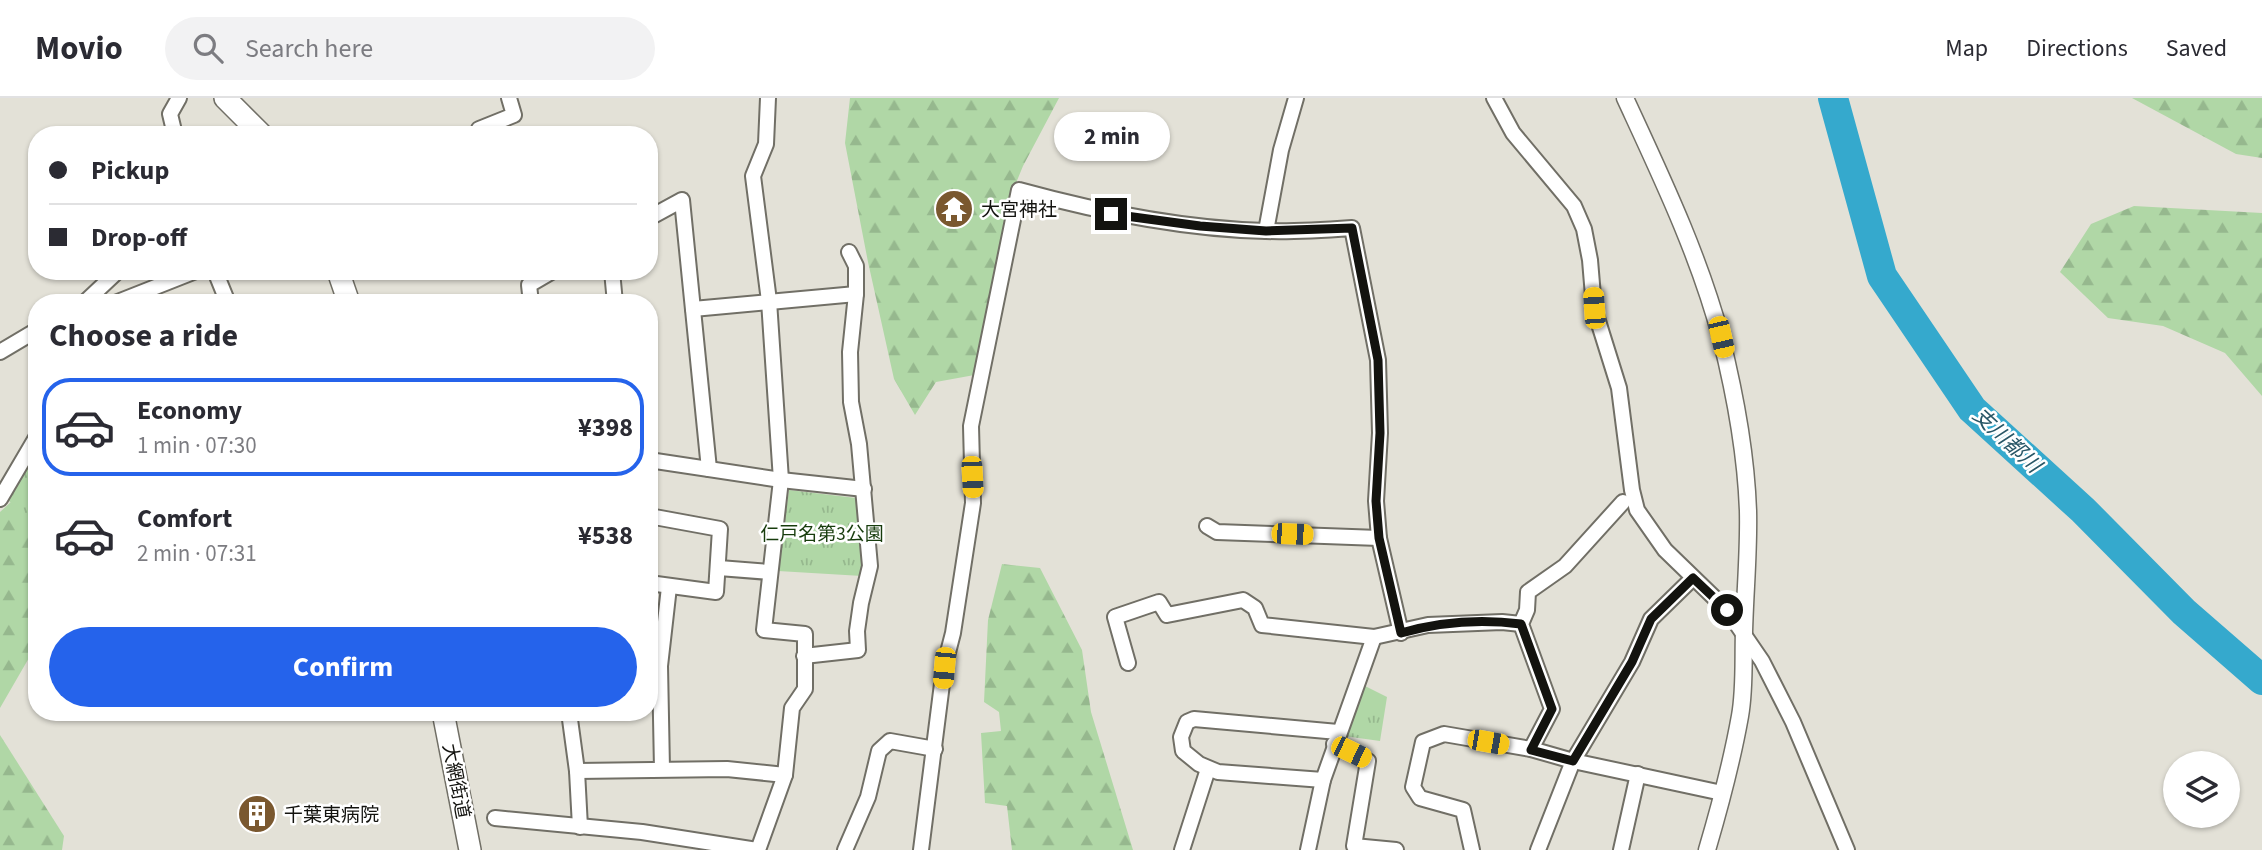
<!DOCTYPE html>
<meta charset="utf-8">
<style>
:root{--surface:#fff;--page:#f2f2f3;--text:#2b2b33;--muted:#7c7c81;--line:#e1e1e2;--accent:#2563eb}
body{margin:0;font-family:"Source Sans 3","Noto Sans JP",sans-serif;background:var(--page);color:var(--text);height:100vh;display:flex;flex-direction:column;font-size:26px;white-space:nowrap}
*{box-sizing:border-box;margin:0}
p{font-size:23px;color:var(--muted)}
.icon{flex:none;width:38px;height:38px;fill:none;stroke:currentColor;stroke-width:2;stroke-linecap:round;stroke-linejoin:round}
.map{position:relative;flex:1;overflow:hidden}
.details{position:absolute;left:28px;top:196px;width:630px;height:427px;display:flex;flex-direction:column;background:var(--surface);border-radius:28px;box-shadow:0 2px 5px #0004}
.details>*{flex:none}
.banner{position:absolute;left:28px;top:28px;width:630px;height:154px;border-radius:28px;box-shadow:0 2px 5px #0004;display:grid;align-content:center;height:154px;padding:0 21px;background:var(--surface)}
.buttons{position:absolute;left:2163px;top:653px;display:grid;gap:14px}
.buttons a{display:grid;place-items:center;width:77px;height:77px;border-radius:50%;background:var(--surface);box-shadow:0 2px 5px #0004;font-size:35px}
.end{position:absolute;width:32px;height:32px;margin:-16px;border:9px solid #13130f;background:#fff;box-shadow:0 0 0 4px #fff}
.from{border-radius:50%}
.bubble{position:absolute;height:49px;border-radius:24px;background:var(--surface);box-shadow:0 2px 5px #0004;font-size:23px;font-weight:700;line-height:49px;text-align:center}
.car{position:absolute;width:21px;height:42px;margin:-21px -10px;border-radius:9px;box-shadow:0 0 5px 2px #0007;background:linear-gradient(#f5c518 24%,#345 0 40%,#f5c518 0 76%,#345 0 86%,#f5c518 0)}
.banner b{display:flex;align-items:center;gap:24px;height:66px;font-size:26px}
.banner b+b{border-top:2px solid var(--line)}
.banner i{width:18px;height:18px;background:var(--text)}
ul{padding:0;list-style:none}
li{display:flex;align-items:center;gap:21px;height:98px;margin:0 14px 10px;padding:0 7px;border:4px solid transparent;border-radius:28px}
li div{flex:1}
li b{display:block;font-size:26px}
li em{font-style:normal;font-weight:700}
li.on{border-color:var(--accent)}
li>.icon{width:63px;height:63px;stroke-width:1.5}
h2{padding:0 21px;font-size:32px;line-height:84px}
.button{display:flex;gap:14px;margin-top:auto;padding:14px 21px}
.button a{flex:1;height:80px;border-radius:42px;background:var(--accent);color:#fff;font-size:28px;font-weight:700;line-height:80px;text-align:center}
header{display:flex;align-items:center;gap:42px;box-sizing:border-box;height:98px;padding:0 35px;background:var(--surface);border-bottom:2px solid var(--line)}
header strong{font-size:33px}
nav{display:flex;gap:38px;margin-inline-start:auto;font-size:24px}
.search{width:490px;height:63px;background:var(--page);display:flex;align-items:center;gap:18px;box-sizing:border-box;padding:0 24px;border-radius:38px;color:var(--muted);font-size:26px}
.map>svg:first-child{display:block}
.forest{fill:url(#forest-firs)}
.park{fill:url(#park-tufts)}
.lines{fill:none;stroke-linecap:round;stroke-linejoin:round}
.river{stroke:#35a9cd;stroke-width:30}
.minor-casing{stroke:#716f66;stroke-width:18}
.tertiary-casing{stroke:#716f66;stroke-width:19}
.primary-casing{stroke:#716f66;stroke-width:24}
.minor{stroke:#fff;stroke-width:14}
.tertiary{stroke:#fff;stroke-width:16}
.primary{stroke:#fff;stroke-width:21}
.route{stroke:#13130f;stroke-width:9}
.labels{text-anchor:middle;stroke-width:5;stroke-linejoin:round;paint-order:stroke}
.poi-label{font-size:19px;fill:#13130f;stroke:#fff;text-anchor:start}
.park-label{font-size:19px;fill:#173c0c;stroke:#fff}
.street-label{font-size:19px;fill:#13130f;stroke:#fff}
.water-label{font-size:21px;font-style:italic;fill:#295767;stroke:#fff}
</style>
<header>
<strong>Movio</strong>
<div class="search"><svg class="icon" aria-label="search" viewBox="0 0 24 24"><circle cx="10" cy="10" r="6"/><path d="M15 15l6 6"/></svg>Search here</div>
<nav><a>Map</a><a>Directions</a><a>Saved</a></nav>
</header>
<div class="map">
<svg width="2262" height="752" viewBox="0 0 2262 752">
<defs>
<pattern id="forest-firs" width="22" height="20" patternUnits="userSpaceOnUse" patternTransform="scale(1.75)"><rect width="22" height="20" fill="#b0d7a6"/><path d="M5 1l3.5 6h-7zM16 11l3.5 6h-7z" fill="#96b88e"/></pattern>
<pattern id="park-tufts" width="24" height="20" patternUnits="userSpaceOnUse" patternTransform="scale(1.75)"><rect width="24" height="20" fill="#b0d7a6"/><path d="M3 7l-1-3M5 7V3M7 7l1-3M15 17l-1-3M17 17v-4M19 17l1-3" fill="none" stroke="#96b88e"/></pattern>
</defs>
<rect width="100%" height="100%" fill="#e3e1d7"/>
<!-- forest -->
<g class="forest">
<path d="M850 0H1059L1023 68 1009 102 980 276 936 284 915 317 894 281 868 164 845 45Z"/>
<path d="M2132 0H2262V60L2236 56Z"/>
<path d="M2134 108 2262 115V298L2225 255 2163 228 2108 220 2060 174 2091 126Z"/>
<path d="M37 380V433L29 438 37 452V546L0 610V414Z"/>
<path d="M1002 466 1040 470 1082 552 1091 614 1133 752H1012L1007 708 985 705 981 635 1001 633 999 614 984 604 988 522Z"/>
<path d="M0 637 64 738 62 752H0Z"/>
</g>
<!-- park -->
<g class="park">
<path d="M37 351V430L7 401Z"/>
<path d="M789 392 856 400 866 464 862 478 778 473Z"/>
<path d="M1365 588 1387 599 1380 643 1344 638Z"/>
</g>
<g class="lines">
<!-- river -->
<path class="river" d="M1833 0 1882 178 1972 311 2083 412 2184 514 2262 582"/>
<defs>
<g id="minor">
<path d="M1494 0 1513 35 1574 108 1584 131 1590 162 1594 210 1619 290 1632 392 1637 412 1665 452 1727 512 1762 563 1793 624 1847 752"/>
<path d="M175 37 170 16 179 0"/>
<path d="M480 37 479 31 514 17 509 0"/>
<path d="M649 120 682 102 709 371"/>
<path d="M1266 133 1281 52 1296 0"/>
<path d="M215 173 228 205"/>
<path d="M612 173 615 205"/>
<path d="M84 205 118 173"/>
<path d="M115 205 196 173"/>
<path d="M531 205 529 187 553 173"/>
<path d="M693 211 856 196"/>
<path d="M0 254 37 232"/>
<path d="M649 362 781 382 864 391"/>
<path d="M0 401 37 338"/>
<path d="M649 418 720 431 716 494 649 485"/>
<path d="M1207 428 1217 434 1379 440"/>
<path d="M719 470 769 474"/>
<path d="M804 558 858 552 857 533 861 505 870 468 859 346 851 304 850 254 856 196V168L849 154"/>
<path d="M1128 565 1115 519 1159 504 1167 517 1243 502 1255 510 1262 527 1374 539 1428 527 1502 524 1521 526"/>
<path d="M569 614 577 673 580 729"/>
<path d="M1334 646 1368 663 1354 748 1396 752"/>
<path d="M1531 651 1552 611 1521 526 1527 512 1528 494 1565 468 1623 404"/>
<path d="M662 671 660 568 669 489"/>
<path d="M577 673 727 671 785 677"/>
<path d="M1323 682 1218 674 1199 666 1183 653 1181 639 1187 624 1194 621 1338 634"/>
<path d="M495 720 642 734 757 752"/>
<path d="M758 752 785 677 792 610 805 591V536L764 532 781 382 769 203 753 78 766 46 768 0"/>
<path d="M845 752 868 699 879 653 890 643 935 651"/>
<path d="M921 752 944 570 953 535 973 405 971 328 1019 92C1099 114 1182 131 1266 133 1295 134 1324 132 1352 130L1378 262 1380 335 1376 403 1379 440 1401 535"/>
<path d="M1182 752 1208 671"/>
<path d="M1308 752 1323 682 1374 539"/>
<path d="M1472 752 1463 712 1420 700 1413 689 1423 644 1444 636 1531 651 1573 663 1722 695"/>
<path d="M1538 752 1573 663 1632 564 1651 521 1693 480"/>
<path d="M1621 752 1638 676"/>
</g>
<path id="tertiary" d="M1625 0C1661 78 1699 157 1721 240 1735 296 1746 355 1748 413 1749 453 1745 494 1744 534 1743 562 1745 590 1740 618 1732 663 1720 708 1707 752"/>
<g id="primary">
<path d="M225 0 262 37"/>
<path d="M338 173 349 205"/>
<path d="M443 614 470 752"/>
</g>
</defs>
<!-- minor casing -->
<use href="#minor" class="minor-casing"/>
<!-- tertiary casing -->
<use href="#tertiary" class="tertiary-casing"/>
<!-- primary casing -->
<use href="#primary" class="primary-casing"/>
<!-- minor -->
<use href="#minor" class="minor"/>
<!-- tertiary -->
<use href="#tertiary" class="tertiary"/>
<!-- primary -->
<use href="#primary" class="primary"/>
</g>
<g class="lines">
<!-- route -->
<path class="route" d="M1111 116 1200 128 1266 133 1352 130 1378 262 1380 335 1376 403 1379 440 1401 535C1439 524 1482 521 1521 526L1552 611 1531 652 1573 663 1632 564 1651 521 1693 480 1727 512"/>
</g>
<!-- icons -->
<defs>
<symbol id="temple-disc" viewBox="-11 -11 22 22"><circle r="9.5" fill="#7a582f" stroke="#fff"/><path d="M0-6L5-2H3V0L6.5 2.5H4V6H1.5V3h-3V6H-4V2.5H-6.5L-3 0V-2H-5Z" fill="#fff"/></symbol>
<symbol id="building-disc" viewBox="-11 -11 22 22"><circle r="9.5" fill="#7a582f" stroke="#fff"/><path d="M-4-6H4V6H1V3H-1V6H-4ZM-2.5-4.3h1.7v1.8h-1.7ZM.8-4.3h1.7v1.8H.8ZM-2.5-1h1.7V.8h-1.7ZM.8-1h1.7V.8H.8Z" fill="#fff"/></symbol>
</defs>
<g fill-rule="evenodd">
<use href="#temple-disc" x="932" y="89" width="44" height="44"/>
<use href="#building-disc" x="235" y="694" width="44" height="44"/>
</g>
<g class="labels">
<!-- poi labels -->
<g class="poi-label">
<text x="981" y="118">大宮神社</text>
<text x="284" y="723">千葉東病院</text>
</g>
<!-- park labels -->
<g class="park-label">
<text x="822" y="442">仁戸名第3公園</text>
</g>
<!-- street labels -->
<g class="street-label">
<text transform="translate(457 683) rotate(79)" y="7">大網街道</text>
</g>
<!-- water labels -->
<g class="water-label">
<text transform="translate(2007 342) rotate(43)" y="7">支川都川</text>
</g>
</g>
</svg>
<div class="buttons">
<a><svg class="icon" aria-label="layers" viewBox="0 0 24 24"><path d="M12 4l9 5-9 5-9-5zM3 14l9 5 9-5"/></svg></a>
</div>
<i class="end from" style="left:1727px;top:512px"></i>
<i class="end" style="left:1111px;top:116px"></i>
<div class="bubble" style="left:1054px;top:14px;width:116px">2 min</div>
<i class="car" style="left:1594px;top:210px;rotate:356deg"></i>
<i class="car" style="left:1721px;top:239px;rotate:167deg"></i>
<i class="car" style="left:972px;top:379px;rotate:177deg"></i>
<i class="car" style="left:1292px;top:436px;rotate:92deg"></i>
<i class="car" style="left:944px;top:570px;rotate:185deg"></i>
<i class="car" style="left:1488px;top:644px;rotate:100deg"></i>
<i class="car" style="left:1351px;top:654px;rotate:116deg"></i>
<div class="banner">
<b><i class="from"></i>Pickup</b>
<b><i></i>Drop-off</b>
</div>
<section class="details">
<h2>Choose a ride</h2>
<ul>
<li class="on"><svg class="icon" aria-label="car" viewBox="0 0 24 24"><path d="M5 17H2v-5l4-1 3-4h7l3 4 3 1v5h-3M9 17h6M6 11h13"/><circle cx="7" cy="17" r="2"/><circle cx="17" cy="17" r="2"/></svg><div><b>Economy</b><p>1 min · 07:30</p></div><em>¥398</em></li>
<li><svg class="icon" aria-label="car" viewBox="0 0 24 24"><path d="M5 17H2v-5l4-1 3-4h7l3 4 3 1v5h-3M9 17h6M6 11h13"/><circle cx="7" cy="17" r="2"/><circle cx="17" cy="17" r="2"/></svg><div><b>Comfort</b><p>2 min · 07:31</p></div><em>¥538</em></li>
</ul>
<div class="button"><a>Confirm</a></div>
</section>
</div>
